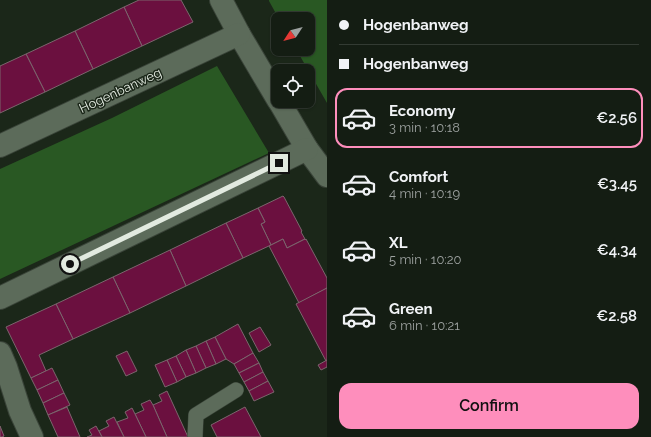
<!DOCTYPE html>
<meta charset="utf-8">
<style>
:root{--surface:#141d13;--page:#1d261c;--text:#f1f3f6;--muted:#9da2a0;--line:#333b33;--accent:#fe8ebc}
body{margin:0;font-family:Raleway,sans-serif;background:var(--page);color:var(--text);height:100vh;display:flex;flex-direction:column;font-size:15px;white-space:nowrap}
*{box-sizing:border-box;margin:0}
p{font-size:13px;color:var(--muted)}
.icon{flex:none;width:22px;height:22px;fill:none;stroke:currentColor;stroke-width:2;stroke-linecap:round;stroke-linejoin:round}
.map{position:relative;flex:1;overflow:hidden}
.details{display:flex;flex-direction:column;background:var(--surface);width:324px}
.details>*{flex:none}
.top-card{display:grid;align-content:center;height:88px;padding:0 12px;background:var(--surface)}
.needle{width:26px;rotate:234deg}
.buttons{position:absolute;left:271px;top:12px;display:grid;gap:8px}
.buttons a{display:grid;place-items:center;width:44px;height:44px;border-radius:8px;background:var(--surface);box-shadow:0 1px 3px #0004,0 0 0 1px var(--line);font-size:20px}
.end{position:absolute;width:18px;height:18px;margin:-9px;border:5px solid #e2eae0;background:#111;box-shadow:0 0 0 2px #111}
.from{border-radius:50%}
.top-card b{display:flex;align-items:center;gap:14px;height:38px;font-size:15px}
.top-card b+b{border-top:1px solid var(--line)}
.top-card i{width:10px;height:10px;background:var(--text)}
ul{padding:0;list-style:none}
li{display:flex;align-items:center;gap:12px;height:60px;margin:0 8px 6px;padding:0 4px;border:2px solid transparent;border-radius:12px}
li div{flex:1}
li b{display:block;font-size:15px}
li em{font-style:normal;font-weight:600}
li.on{border-color:var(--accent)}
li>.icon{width:36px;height:36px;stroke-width:1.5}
.primary-button{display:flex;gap:8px;margin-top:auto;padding:8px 12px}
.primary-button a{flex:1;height:46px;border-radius:12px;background:var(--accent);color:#111;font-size:16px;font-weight:600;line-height:46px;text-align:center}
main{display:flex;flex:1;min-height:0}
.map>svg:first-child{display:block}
.green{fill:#295823}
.building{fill:#6b103f;stroke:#7c656d}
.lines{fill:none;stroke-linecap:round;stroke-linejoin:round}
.service-casing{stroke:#3a4439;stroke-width:16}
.minor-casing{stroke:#3a4439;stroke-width:24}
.service{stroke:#5c6b5a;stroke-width:15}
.minor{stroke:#5c6b5a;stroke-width:22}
.route{stroke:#e2eae0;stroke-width:5}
.labels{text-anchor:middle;stroke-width:3;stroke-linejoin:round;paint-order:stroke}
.street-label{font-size:13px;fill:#e2eae0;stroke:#1b2719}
</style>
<main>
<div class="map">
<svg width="327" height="437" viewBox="0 0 327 437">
<rect width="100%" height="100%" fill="#1b2719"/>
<!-- green -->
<g class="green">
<path d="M269 0H327V103L296 49H308V19H279L269 1Z"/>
<path d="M217 66 269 153 0 279V169L112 118Z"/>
</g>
<!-- building -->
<g class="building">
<path d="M139 0H181L193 22 142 46 124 7Z"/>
<path d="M124 7 142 46 93 69 75 31Z"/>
<path d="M75 31 93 69 45 92 26 54Z"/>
<path d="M26 54 45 92 0 113V66Z"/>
<path d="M283 196 284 197 302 231 301 232 305 239 287 248 283 239 271 245 261 224 265 222 258 208Z"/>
<path d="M258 208 265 222 261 224 271 245 243 258 226 223Z"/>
<path d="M226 223 243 258 186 286 170 250Z"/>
<path d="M283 239 287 248 305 239V240L306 239 327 278V288L299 303 269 246Z"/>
<path d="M170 250 186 286 130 313 113 277Z"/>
<path d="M113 277 130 313 73 339 56 304Z"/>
<path d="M327 288V360L326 361 296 304Z"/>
<path d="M56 304 73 339 39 355 46 371 31 378 6 327Z"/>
<path d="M238 324 253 353 234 364 226 359 215 337Z"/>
<path d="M260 327 271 345 259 352 249 333Z"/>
<path d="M215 337 226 359 216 364 206 341Z"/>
<path d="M206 341 216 364 206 368 196 346Z"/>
<path d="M196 346 206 368 196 373 186 350Z"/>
<path d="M186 350 196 373 186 377 176 356Z"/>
<path d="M127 351 137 371 126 376 116 356Z"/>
<path d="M253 353 259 363 239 373 234 364Z"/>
<path d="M176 356 186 377 177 382 167 360Z"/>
<path d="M167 360 177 382 165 387 155 365Z"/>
<path d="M327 360V367L321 370 318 365Z"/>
<path d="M259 363 263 372 244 382 239 373Z"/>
<path d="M52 368 58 380 37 390 31 378Z"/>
<path d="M263 372 268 381 249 391 244 382Z"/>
<path d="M58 380 64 393 43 403 37 390Z"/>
<path d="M268 381 274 392 254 401 249 391Z"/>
<path d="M167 391 188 437H167L153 405 162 401 159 395Z"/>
<path d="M64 393 70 405 48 415 43 403Z"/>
<path d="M150 400 153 405 167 437H146L135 414 144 410 141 404Z"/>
<path d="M67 407 80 437H58L48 415Z"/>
<path d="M245 407 261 437H217L211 425Z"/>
<path d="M132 408 135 414 146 437H124L117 422 128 418 125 412Z"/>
<path d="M114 417 124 437H102L99 431 109 426 106 421Z"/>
<path d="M0 426 4 436 2 437H0Z"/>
<path d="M96 426 102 437H87L92 435 89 430Z"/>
</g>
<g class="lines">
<defs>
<path id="service" d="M195 437 196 415 236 390"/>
<g id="minor">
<path d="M221 0 239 34 278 100"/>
<path d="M279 101 307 149 327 176"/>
<path d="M0 146 239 34"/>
<path d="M0 298 307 149"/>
<path d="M0 353 6 367 20 411 32 437"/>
</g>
</defs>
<!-- service casing -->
<use href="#service" class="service-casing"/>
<!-- minor casing -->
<use href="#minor" class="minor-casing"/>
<!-- service -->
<use href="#service" class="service"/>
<!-- minor -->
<use href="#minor" class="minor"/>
</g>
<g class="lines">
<!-- route -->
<path class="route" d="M70 264 279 163"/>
</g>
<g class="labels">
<!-- street labels -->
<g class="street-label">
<text transform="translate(120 90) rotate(-25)" y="5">Hogenbanweg</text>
</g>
</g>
</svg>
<div class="buttons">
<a><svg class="needle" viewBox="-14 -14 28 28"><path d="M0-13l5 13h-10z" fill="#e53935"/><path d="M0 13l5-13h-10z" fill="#9da2a0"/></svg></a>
<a><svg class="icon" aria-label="locate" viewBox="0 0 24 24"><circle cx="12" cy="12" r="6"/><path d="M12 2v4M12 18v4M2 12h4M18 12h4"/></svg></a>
</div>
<i class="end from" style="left:70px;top:264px"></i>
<i class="end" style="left:279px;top:163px"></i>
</div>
<section class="details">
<div class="top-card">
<b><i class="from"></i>Hogenbanweg</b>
<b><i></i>Hogenbanweg</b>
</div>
<ul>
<li class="on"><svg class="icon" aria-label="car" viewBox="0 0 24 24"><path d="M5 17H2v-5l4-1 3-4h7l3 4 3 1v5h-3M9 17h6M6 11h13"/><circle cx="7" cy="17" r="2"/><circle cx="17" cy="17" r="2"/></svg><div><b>Economy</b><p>3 min · 10:18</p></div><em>€2.56</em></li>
<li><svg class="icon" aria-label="car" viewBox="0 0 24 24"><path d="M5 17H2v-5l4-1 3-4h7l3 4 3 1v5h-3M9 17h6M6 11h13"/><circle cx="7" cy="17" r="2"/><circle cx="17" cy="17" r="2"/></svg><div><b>Comfort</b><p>4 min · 10:19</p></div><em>€3.45</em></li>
<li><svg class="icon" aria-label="car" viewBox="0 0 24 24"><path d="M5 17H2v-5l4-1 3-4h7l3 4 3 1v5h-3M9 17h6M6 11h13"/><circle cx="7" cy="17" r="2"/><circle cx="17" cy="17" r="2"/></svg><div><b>XL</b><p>5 min · 10:20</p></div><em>€4.34</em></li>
<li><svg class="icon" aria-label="car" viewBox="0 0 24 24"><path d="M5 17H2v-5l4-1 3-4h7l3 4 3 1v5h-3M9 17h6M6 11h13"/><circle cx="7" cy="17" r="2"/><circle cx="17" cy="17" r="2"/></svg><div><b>Green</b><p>6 min · 10:21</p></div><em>€2.58</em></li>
</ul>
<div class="primary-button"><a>Confirm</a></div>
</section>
</main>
